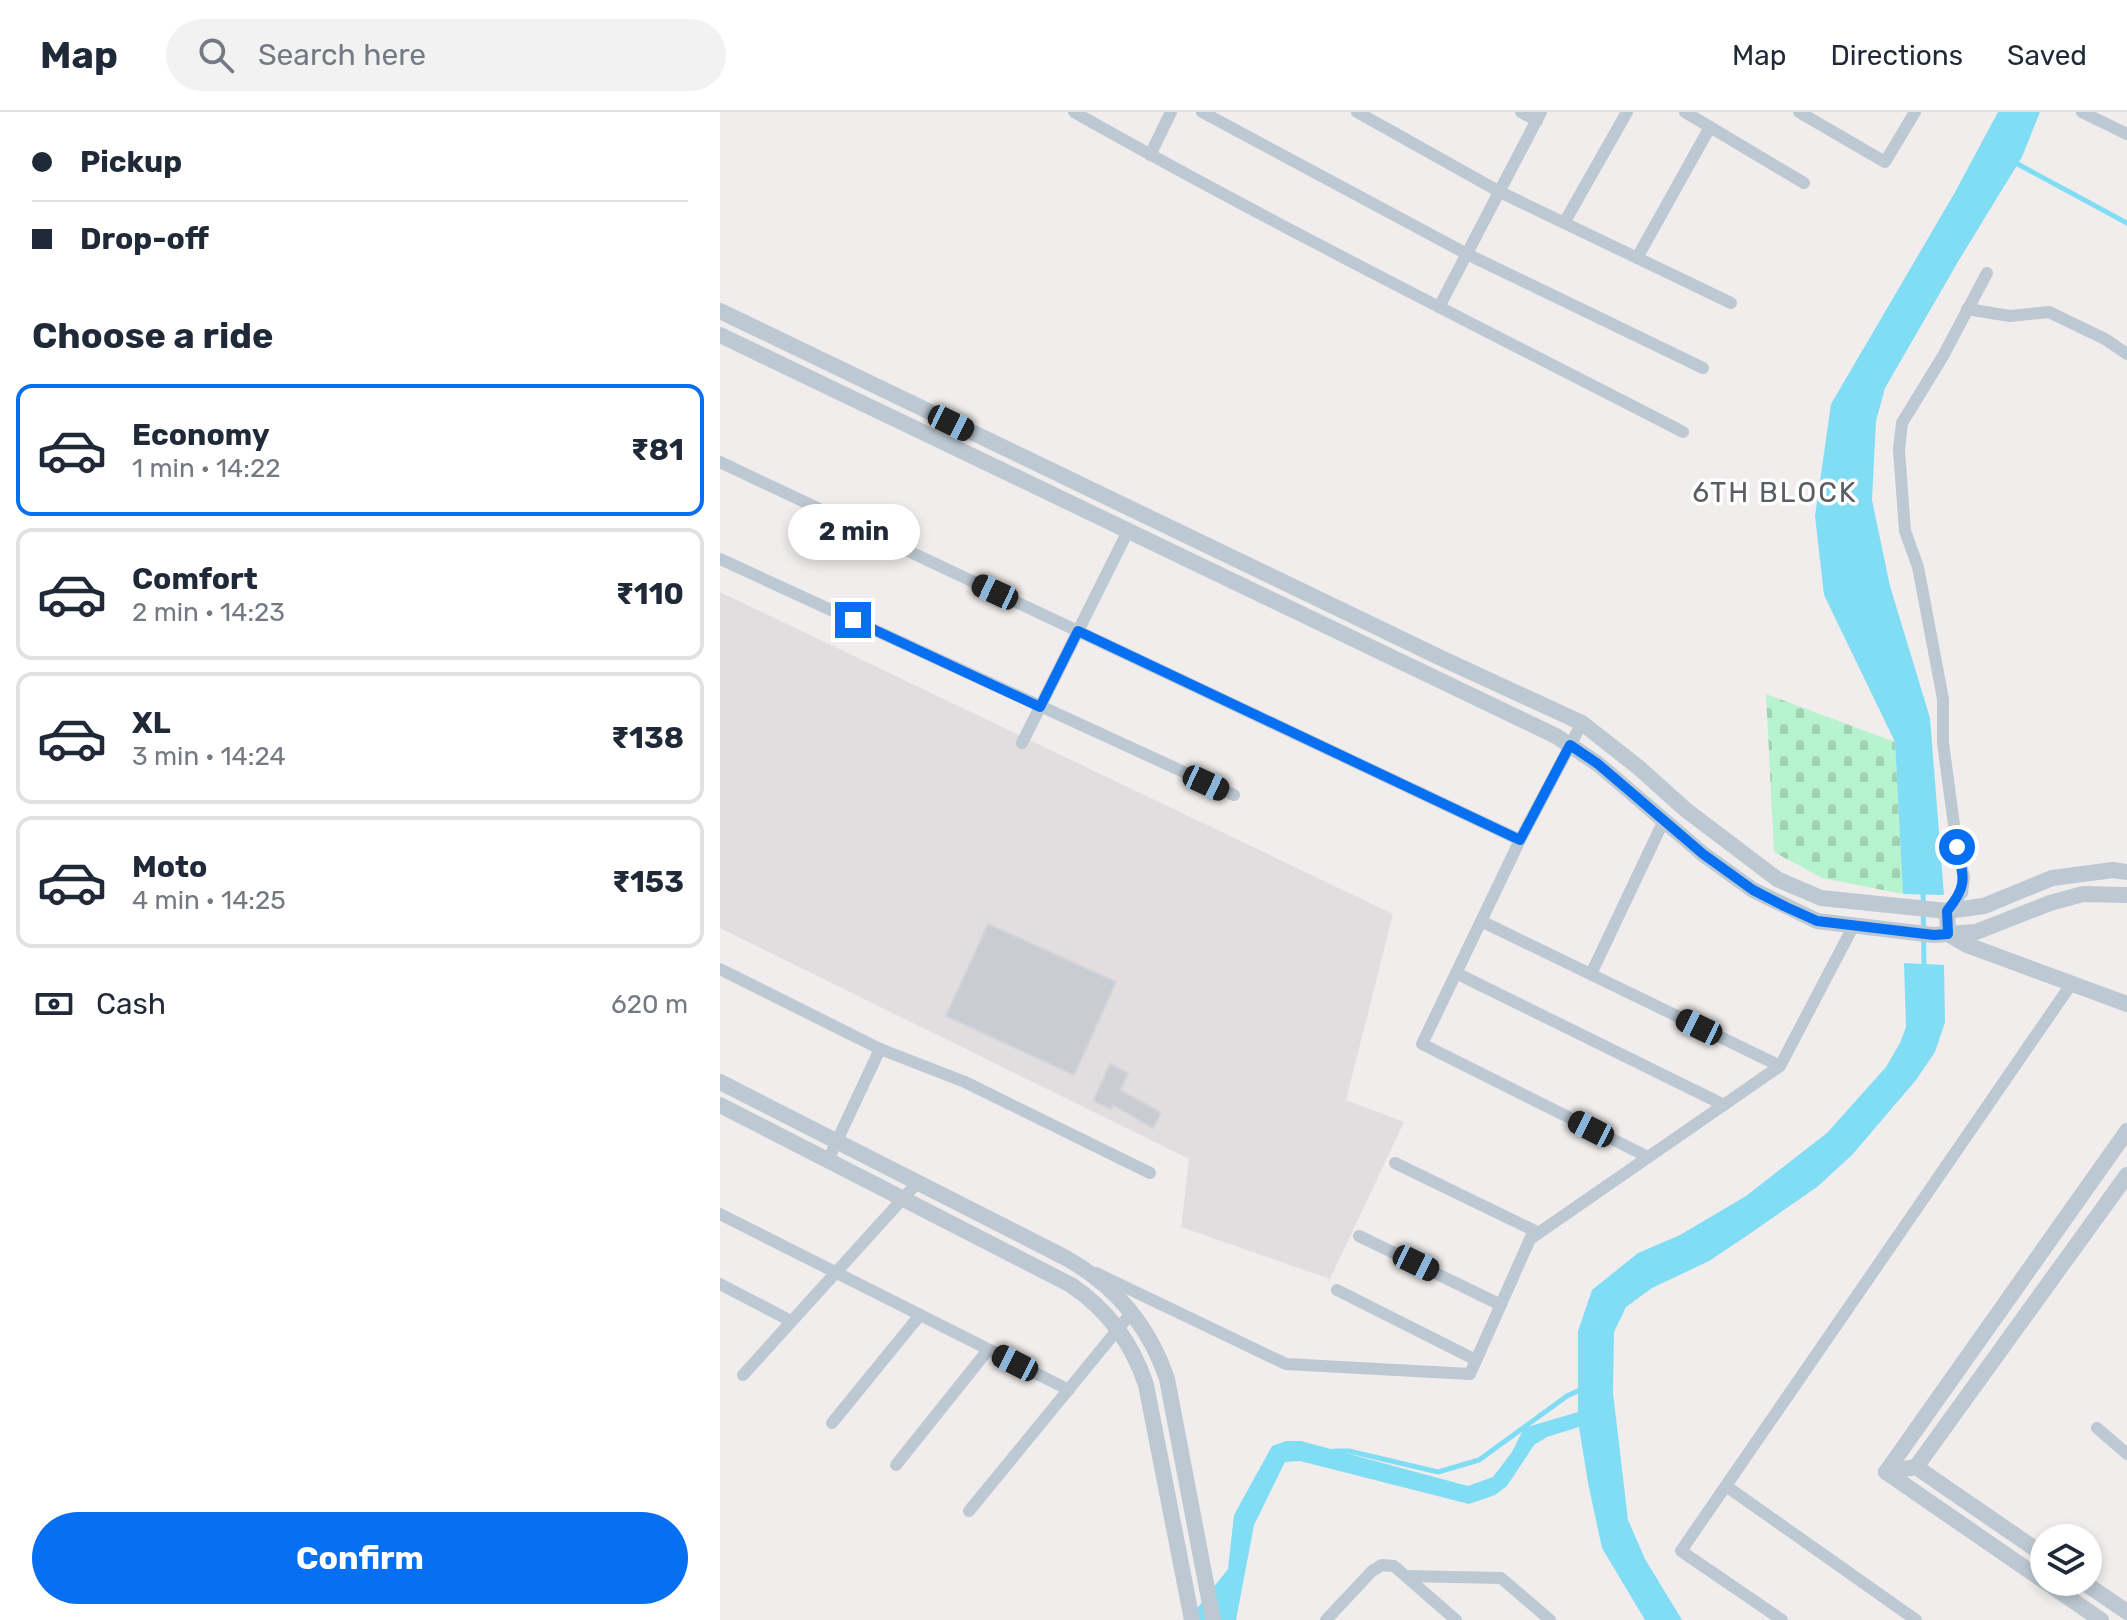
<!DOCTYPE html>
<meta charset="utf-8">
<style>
:root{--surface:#fff;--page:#f2f2f3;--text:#1f2937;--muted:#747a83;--line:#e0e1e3;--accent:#076ff1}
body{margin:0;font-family:Rubik,sans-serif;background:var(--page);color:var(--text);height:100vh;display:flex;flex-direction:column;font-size:30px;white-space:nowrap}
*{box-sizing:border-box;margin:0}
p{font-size:26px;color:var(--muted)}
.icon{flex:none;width:44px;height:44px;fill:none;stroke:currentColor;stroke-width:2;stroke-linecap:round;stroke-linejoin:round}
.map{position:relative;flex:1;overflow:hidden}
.drawer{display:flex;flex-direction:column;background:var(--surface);width:720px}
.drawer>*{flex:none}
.top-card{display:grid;align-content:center;height:176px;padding:0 32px;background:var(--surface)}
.controls{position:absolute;left:1310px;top:1412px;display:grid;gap:16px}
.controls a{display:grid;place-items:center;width:72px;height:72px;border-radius:50%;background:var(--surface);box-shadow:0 4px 12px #0003;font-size:40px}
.end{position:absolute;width:36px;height:36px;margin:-18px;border:10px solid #076ff1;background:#fff;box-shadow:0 0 0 4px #fff}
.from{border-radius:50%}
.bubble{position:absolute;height:56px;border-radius:28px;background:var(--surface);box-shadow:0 4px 12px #0003;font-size:26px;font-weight:700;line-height:56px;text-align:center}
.car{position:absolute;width:24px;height:48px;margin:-24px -12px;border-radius:10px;box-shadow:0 0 6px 2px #0007;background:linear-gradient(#222 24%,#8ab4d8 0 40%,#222 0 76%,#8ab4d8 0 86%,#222 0)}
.top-card b{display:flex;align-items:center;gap:28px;height:76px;font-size:30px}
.top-card b+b{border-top:2px solid var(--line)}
.top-card i{width:20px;height:20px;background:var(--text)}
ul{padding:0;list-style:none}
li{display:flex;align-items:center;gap:24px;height:132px;margin:0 16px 12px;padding:0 16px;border:4px solid var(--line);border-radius:16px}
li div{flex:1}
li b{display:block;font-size:30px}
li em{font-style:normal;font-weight:700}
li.selected{border-color:var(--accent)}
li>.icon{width:72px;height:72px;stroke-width:1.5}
h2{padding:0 32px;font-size:36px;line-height:96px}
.pay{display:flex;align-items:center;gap:20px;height:88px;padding:0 32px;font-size:30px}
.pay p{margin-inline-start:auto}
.primary-button{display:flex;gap:16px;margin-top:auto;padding:16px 32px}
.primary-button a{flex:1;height:92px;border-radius:48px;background:var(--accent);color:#fff;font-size:32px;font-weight:700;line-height:92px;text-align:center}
header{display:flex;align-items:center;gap:48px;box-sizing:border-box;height:112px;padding:0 40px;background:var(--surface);border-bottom:2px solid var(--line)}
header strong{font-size:38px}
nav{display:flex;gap:44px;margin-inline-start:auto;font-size:28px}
.search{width:560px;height:72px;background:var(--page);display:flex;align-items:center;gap:20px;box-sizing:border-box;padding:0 28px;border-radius:44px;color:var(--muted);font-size:30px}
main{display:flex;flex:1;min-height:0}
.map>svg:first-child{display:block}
.education{fill:#e2dedf}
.cemetery{fill:url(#cemetery-stones)}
.water{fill:#80ddf4}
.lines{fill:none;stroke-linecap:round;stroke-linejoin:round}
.stream{stroke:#80ddf4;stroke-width:5}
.building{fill:#c9cdd3;stroke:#d1d4da;stroke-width:2}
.minor{stroke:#bdc9d2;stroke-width:12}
.tertiary{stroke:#bdc9d2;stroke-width:16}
.route{stroke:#076ff1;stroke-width:10}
.labels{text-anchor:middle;stroke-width:7;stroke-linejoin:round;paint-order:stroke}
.quarter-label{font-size:28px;letter-spacing:2px;fill:#5a5e64;stroke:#fff}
</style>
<header>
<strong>Map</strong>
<div class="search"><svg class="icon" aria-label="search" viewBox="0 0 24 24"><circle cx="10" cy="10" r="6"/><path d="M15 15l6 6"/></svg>Search here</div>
<nav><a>Map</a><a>Directions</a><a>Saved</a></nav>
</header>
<main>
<section class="drawer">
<div class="top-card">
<b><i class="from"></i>Pickup</b>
<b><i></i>Drop-off</b>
</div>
<h2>Choose a ride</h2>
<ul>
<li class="selected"><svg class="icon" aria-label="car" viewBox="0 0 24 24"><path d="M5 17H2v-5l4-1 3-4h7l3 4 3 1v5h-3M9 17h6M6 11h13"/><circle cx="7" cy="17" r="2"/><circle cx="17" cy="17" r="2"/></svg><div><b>Economy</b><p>1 min · 14:22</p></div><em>₹81</em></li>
<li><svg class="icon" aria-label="car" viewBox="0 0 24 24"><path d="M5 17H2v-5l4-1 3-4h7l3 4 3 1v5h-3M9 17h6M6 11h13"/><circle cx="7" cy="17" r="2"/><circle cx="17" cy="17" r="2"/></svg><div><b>Comfort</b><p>2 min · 14:23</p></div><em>₹110</em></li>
<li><svg class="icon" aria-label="car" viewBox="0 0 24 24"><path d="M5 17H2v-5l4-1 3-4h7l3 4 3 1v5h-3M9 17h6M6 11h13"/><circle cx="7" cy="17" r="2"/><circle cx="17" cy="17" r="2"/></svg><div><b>XL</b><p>3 min · 14:24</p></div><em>₹138</em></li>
<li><svg class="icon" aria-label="car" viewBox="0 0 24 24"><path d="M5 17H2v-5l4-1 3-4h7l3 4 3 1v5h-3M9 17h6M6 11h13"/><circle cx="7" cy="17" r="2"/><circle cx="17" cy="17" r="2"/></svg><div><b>Moto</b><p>4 min · 14:25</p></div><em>₹153</em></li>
</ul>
<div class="pay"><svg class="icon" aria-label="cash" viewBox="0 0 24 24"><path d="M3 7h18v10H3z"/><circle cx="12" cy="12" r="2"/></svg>Cash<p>620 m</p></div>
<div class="primary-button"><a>Confirm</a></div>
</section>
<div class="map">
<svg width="1407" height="1508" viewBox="0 0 1407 1508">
<defs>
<pattern id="cemetery-stones" width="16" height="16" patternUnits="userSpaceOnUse" patternTransform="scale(2)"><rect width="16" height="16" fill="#b7f3ce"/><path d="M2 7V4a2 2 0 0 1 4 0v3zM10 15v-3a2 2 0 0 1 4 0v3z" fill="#9fd2b3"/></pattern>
</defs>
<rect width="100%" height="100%" fill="#f1eded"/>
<!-- education -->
<path class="education" d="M0 480 673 802 626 988 684 1010 610 1167 461 1115 469 1047 0 816Z"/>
<!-- cemetery -->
<path class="cemetery" d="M1046 582 1175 630 1183 782 1102 766 1054 740Z"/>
<!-- water -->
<g class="water">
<path d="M1278 0H1320L1302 45 1239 148 1165 276 1156 309 1152 388 1170 474 1210 606 1224 783 1183 782 1175 630 1104 483 1095 404 1111 292 1234 82Z"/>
<path d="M1184 851 1224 853 1225 910 1215 940 1196 968 1132 1043 1097 1075 1025 1125 989 1149 932 1176 906 1195 894 1220 893 1281 908 1408 925 1447 962 1508H925L882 1436 868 1371 859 1315 827 1325 814 1333 787 1374 775 1383 749 1392 580 1349 565 1350 534 1413 516 1508H468L508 1457 514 1403 552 1334 566 1329H581L748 1374 773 1365 792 1340 804 1316 858 1300V1219L872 1178 918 1141 960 1123 1026 1084 1107 1021 1166 955 1180 931 1186 915Z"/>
</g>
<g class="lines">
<!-- stream -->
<g class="stream">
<path d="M1292 49 1407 111"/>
<path d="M1203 778 1204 856"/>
<path d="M614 1339H629L718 1360 759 1348 847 1284 862 1277"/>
</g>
</g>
<!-- building -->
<g class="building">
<path d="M268 812 396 870 354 963 226 904Z"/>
<path d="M390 952 408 961 400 978 441 1001 433 1016 393 993 391 997 373 989Z"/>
</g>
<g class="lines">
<!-- minor -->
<g class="minor">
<path d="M354 0C554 113 759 215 963 320"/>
<path d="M482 0 747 142 983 256"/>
<path d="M637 0 780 80 1011 191"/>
<path d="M801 0 817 9"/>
<path d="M965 0 1084 71"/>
<path d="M1079 0 1165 50 1195 0"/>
<path d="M1362 0 1407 22"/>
<path d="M430 43 451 0"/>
<path d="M844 111 907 0"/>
<path d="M917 146 990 15"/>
<path d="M719 195 821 0"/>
<path d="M1247 197 1290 204 1329 200 1385 227 1407 242"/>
<path d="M0 350 800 728"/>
<path d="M0 447 514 683"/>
<path d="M862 611 800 728 702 932 928 1045"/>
<path d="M302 631 408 419"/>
<path d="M1227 799 1242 781 1244 765 1237 735 1223 631V587L1198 455 1185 419 1179 338 1182 311 1223 244 1267 161"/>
<path d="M761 809 1060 954"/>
<path d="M0 857 160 937 245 970 430 1061"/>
<path d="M736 861 1004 993"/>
<path d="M871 862 944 708"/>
<path d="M108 1048 160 937"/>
<path d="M675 1051 819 1121"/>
<path d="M0 1102 349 1278"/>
<path d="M639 1124 781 1193"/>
<path d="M376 1161 566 1252 750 1262 810 1127 1060 954 1134 813"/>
<path d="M0 1172 71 1209"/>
<path d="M617 1178 756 1248"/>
<path d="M23 1263 197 1071"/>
<path d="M112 1311 200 1203"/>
<path d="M1377 1316 1407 1342"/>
<path d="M176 1353 268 1238"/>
<path d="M1006 1374 1196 1508"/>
<path d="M249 1399 412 1200"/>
<path d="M686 1464 781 1466 830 1508"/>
<path d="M606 1508 652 1459 662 1453 674 1454 736 1508"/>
<path d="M1062 1508 961 1439 1352 871"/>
</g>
<!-- tertiary -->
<g class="tertiary">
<path d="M0 199 721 546 862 611 918 655 966 698 1057 767 1101 786 1227 799 1264 794 1332 766 1393 758 1407 760"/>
<path d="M0 223 836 624 878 652 983 742 1033 778 1097 809 1214 823 1256 820 1330 791 1363 782 1407 783"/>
<path d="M1227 799 1228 822 1247 833 1407 892"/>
<path d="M0 970 346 1146C396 1174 429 1213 447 1267L493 1508"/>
<path d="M0 993 351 1173C388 1198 412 1230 426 1273L472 1508"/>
<path d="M1196 1355 1407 1063"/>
<path d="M1166 1360 1407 1019"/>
<path d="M1166 1360 1324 1469"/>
<path d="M1166 1360 1196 1355 1324 1443"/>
<path d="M1326 1470 1381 1508"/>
<path d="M1363 1470 1407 1500"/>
</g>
</g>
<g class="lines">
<!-- route -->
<path class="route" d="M133 508 320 595 358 519 800 728 850 633 878 652 983 742 1033 778 1064 794 1097 809 1214 823 1228 822 1227 799C1248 773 1244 766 1237 735"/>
</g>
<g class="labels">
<!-- quarter labels -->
<g class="quarter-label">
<text x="1055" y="390">6TH BLOCK</text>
</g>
</g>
</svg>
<div class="controls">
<a><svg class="icon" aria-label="layers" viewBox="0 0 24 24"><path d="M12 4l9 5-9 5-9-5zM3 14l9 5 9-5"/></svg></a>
</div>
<i class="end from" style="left:1237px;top:735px"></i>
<i class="end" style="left:133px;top:508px"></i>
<div class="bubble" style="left:68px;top:392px;width:132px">2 min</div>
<i class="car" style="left:231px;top:311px;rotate:116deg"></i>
<i class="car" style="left:275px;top:480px;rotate:295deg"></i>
<i class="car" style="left:486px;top:671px;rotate:115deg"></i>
<i class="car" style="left:979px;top:915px;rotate:296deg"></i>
<i class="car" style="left:871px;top:1017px;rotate:297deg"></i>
<i class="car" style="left:696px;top:1151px;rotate:116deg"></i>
<i class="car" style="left:295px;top:1251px;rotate:297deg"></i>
</div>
</main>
